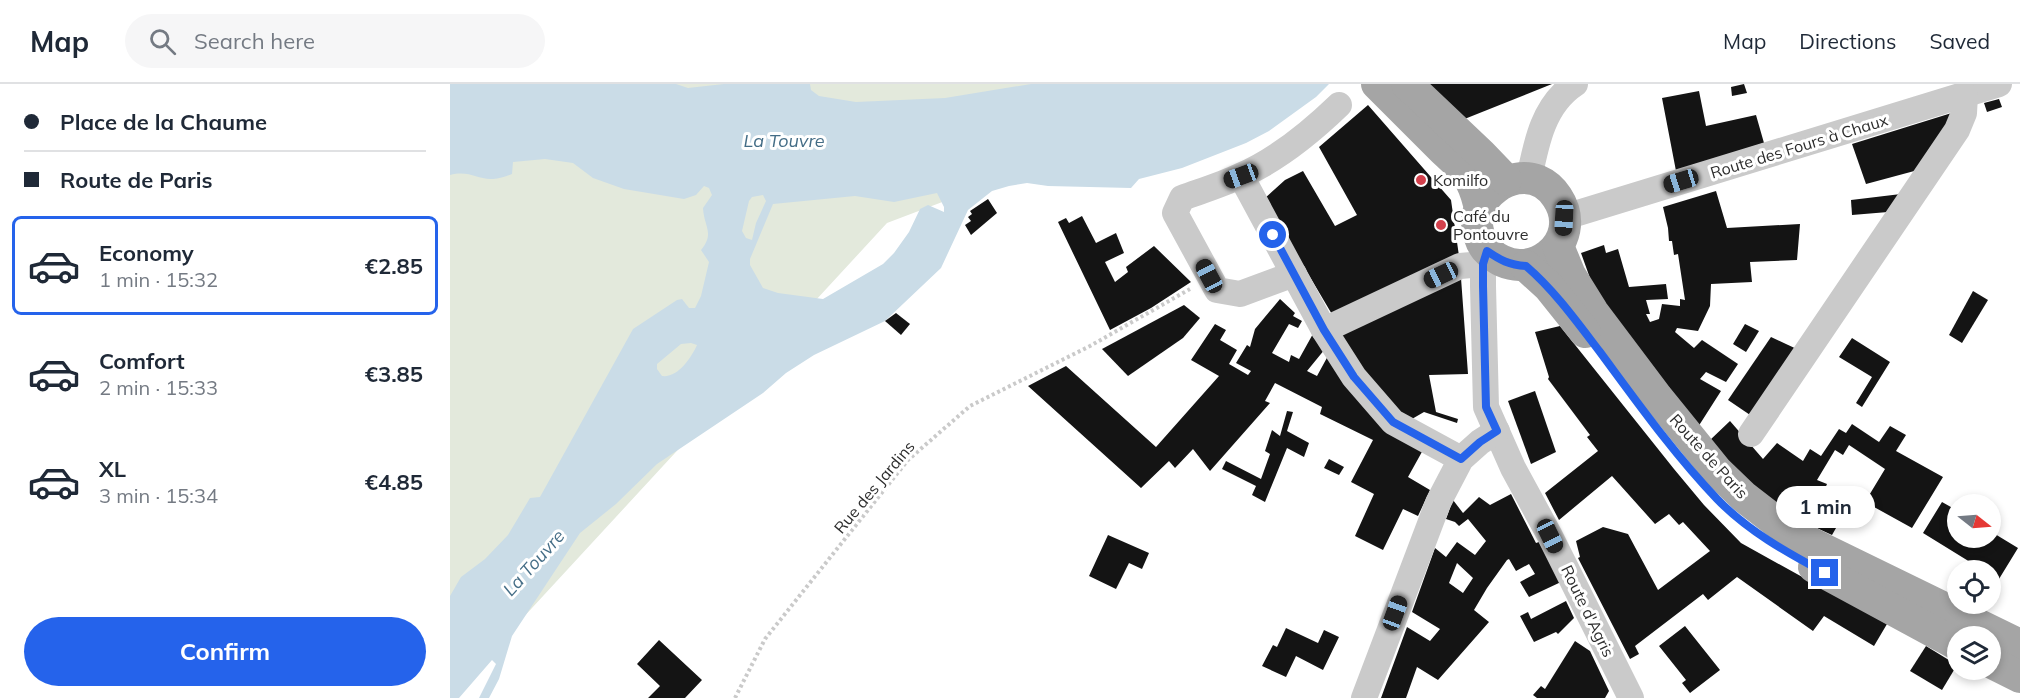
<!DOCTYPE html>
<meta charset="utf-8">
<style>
:root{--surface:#fff;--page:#f6f6f7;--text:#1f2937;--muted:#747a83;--line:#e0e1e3;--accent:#2563eb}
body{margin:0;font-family:Mulish,sans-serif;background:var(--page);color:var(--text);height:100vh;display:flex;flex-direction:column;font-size:22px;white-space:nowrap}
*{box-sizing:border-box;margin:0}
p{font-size:20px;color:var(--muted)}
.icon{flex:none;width:33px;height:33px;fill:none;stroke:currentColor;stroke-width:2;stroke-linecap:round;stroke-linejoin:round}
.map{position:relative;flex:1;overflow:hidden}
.details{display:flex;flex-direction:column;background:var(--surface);width:450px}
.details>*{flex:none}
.top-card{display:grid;align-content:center;height:132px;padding:0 24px;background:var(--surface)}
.needle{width:39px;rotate:107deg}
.tools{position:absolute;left:1497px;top:410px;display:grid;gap:12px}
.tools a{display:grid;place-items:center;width:54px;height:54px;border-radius:50%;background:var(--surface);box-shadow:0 3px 9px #0003;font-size:30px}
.end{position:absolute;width:27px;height:27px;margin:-14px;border:8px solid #2563eb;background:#fff;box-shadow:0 0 0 3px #fff}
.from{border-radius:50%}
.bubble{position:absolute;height:42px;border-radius:21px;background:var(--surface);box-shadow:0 3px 9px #0003;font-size:20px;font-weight:700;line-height:42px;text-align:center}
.car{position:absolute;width:18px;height:36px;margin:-18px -9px;border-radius:8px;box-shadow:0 0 4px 2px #0007;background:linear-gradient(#222 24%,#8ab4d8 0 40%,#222 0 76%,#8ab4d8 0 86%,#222 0)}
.top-card b{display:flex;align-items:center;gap:21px;height:57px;font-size:22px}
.top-card b+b{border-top:2px solid var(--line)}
.top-card i{width:15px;height:15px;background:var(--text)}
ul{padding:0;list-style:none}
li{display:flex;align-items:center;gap:18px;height:99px;margin:0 12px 9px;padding:0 12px;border:3px solid transparent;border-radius:9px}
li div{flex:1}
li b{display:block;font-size:22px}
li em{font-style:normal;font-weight:700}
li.selected{border-color:var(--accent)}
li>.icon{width:54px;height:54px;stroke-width:1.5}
.primary-button{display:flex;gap:12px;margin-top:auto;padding:12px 24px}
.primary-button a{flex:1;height:69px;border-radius:36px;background:var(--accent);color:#fff;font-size:24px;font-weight:700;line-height:69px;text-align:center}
header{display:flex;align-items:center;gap:36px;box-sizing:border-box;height:84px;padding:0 30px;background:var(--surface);border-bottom:2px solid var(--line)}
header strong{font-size:28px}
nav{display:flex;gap:33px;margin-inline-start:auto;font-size:21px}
.search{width:420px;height:54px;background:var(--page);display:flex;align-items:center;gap:15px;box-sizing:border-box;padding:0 21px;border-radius:33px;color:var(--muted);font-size:22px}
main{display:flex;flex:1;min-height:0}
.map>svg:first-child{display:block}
.green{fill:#e3e9dc}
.water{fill:#cadce7;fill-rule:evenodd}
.building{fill:#141414;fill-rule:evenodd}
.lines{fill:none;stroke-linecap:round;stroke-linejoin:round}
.path{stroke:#cacaca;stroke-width:4;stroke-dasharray:3 3;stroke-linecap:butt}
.minor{stroke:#cacaca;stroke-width:26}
.major{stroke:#a5a5a5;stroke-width:32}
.route{stroke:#2563eb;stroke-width:8}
.poi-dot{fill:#d3404c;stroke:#fff;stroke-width:2}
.labels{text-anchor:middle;stroke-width:6;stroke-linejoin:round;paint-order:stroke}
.street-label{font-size:16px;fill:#2d2d2d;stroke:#fff}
.poi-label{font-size:16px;fill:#2d2d2d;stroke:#fff;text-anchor:start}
.water-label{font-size:18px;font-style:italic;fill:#446d86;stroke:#fff}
</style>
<header>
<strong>Map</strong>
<div class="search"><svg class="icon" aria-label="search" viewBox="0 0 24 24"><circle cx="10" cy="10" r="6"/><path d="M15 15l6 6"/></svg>Search here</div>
<nav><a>Map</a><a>Directions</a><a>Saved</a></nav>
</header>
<main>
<section class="details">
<div class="top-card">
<b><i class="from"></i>Place de la Chaume</b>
<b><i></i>Route de Paris</b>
</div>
<ul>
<li class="selected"><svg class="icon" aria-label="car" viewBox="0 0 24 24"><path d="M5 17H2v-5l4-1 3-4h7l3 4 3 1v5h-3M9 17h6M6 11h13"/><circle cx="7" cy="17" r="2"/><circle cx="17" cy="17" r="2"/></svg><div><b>Economy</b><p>1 min · 15:32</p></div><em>€2.85</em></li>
<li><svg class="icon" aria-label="car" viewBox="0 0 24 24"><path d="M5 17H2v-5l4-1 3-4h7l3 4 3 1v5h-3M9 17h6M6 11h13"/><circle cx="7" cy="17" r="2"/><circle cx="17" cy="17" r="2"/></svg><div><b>Comfort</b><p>2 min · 15:33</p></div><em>€3.85</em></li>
<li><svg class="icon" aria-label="car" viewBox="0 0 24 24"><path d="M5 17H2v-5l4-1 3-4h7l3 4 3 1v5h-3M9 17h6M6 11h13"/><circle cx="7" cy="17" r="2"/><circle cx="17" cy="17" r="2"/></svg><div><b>XL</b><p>3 min · 15:34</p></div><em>€4.85</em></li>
</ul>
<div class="primary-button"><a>Confirm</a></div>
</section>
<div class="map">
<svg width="1570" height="614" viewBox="0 0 1570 614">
<rect width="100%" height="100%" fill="#fff"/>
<!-- green -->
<path class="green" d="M0 0H705L640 62 437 139 0 613Z"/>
<!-- water -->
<path class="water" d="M0 0H226L238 4 274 0H360L361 6 369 12 406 18 495 14 581 0H879L866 13 819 47 796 59 732 84 689 95 681 104 598 102 577 99 559 102 542 107 518 126 491 184 435 237 364 271 336 289 313 309 207 380 166 420 130 449 62 552 49 595 39 614H29L46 580 42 576 9 614H0V512L11 493 35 475 58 451 80 414 90 413 183 245 227 216 232 215 239 224H245L251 212 259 178 251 166C265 149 254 143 253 124L262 111 259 104 254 102 246 111 234 115 174 105 143 94 123 79 95 75 63 78 62 90C57 92 49 95 43 95 27 96 20 86 0 91ZM487 109 494 123V128L478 121 470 125 459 148 444 169 433 180 373 215 328 209 313 204 300 181V175L323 120 405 112 444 118ZM313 111 316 117 306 139 302 156 296 154 292 147 299 117 302 113ZM241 259 247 261C241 274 228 294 212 292L207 285V280L231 260Z"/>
<!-- building -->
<g class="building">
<path d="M965 0H1102L1007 38Z"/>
<path d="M1294 0 1297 9 1282 12 1281 3Z"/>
<path d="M1249 7 1256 42 1306 31 1314 59 1226 87 1212 14Z"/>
<path d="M1549 15 1552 23 1537 28 1534 19Z"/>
<path d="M918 21 1001 116 1009 172 883 232 814 115 835 96 853 87 885 142 907 131 869 63Z"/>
<path d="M1508 27 1468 86 1416 100 1402 60Z"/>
<path d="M1266 107 1277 144 1350 140 1347 176 1300 178 1302 198 1261 200 1260 222 1248 247 1227 244 1225 248 1244 264 1252 256 1288 280 1276 298 1256 288 1250 295 1271 307 1248 343 1150 222 1131 169 1154 161 1156 169 1168 165 1179 203 1216 200 1218 215 1196 216 1200 230H1196L1200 238 1209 235 1212 220 1230 222V215L1235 216 1228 170 1224 171 1222 157H1219L1218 144 1213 123Z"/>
<path d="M1451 110 1438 128 1402 131 1401 116Z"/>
<path d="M538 115 547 129 521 151 515 141 521 137 518 133 522 130 520 127Z"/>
<path d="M632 132 646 159 666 149 674 169 655 178 665 198 678 188 676 183 704 162 741 198 701 224 660 246 608 138 616 134 619 139Z"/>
<path d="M1011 194 1018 290 979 291 986 328 1008 335 1007 339 974 328 955 339 884 251Z"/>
<path d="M1523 207 1538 216 1512 259 1499 251Z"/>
<path d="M830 215 845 229 843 232 852 237 848 244 839 240 822 269 839 278 841 271 849 275 864 248 875 265 857 287 867 292 879 270 973 366 958 393 980 406 968 432 953 425 933 466 905 452 924 410 901 398 923 356 870 330 872 323 825 299 815 317 820 319 760 387 743 365 725 384 719 377 691 404 578 302 616 282 706 363 769 292 741 276 765 240 776 246 770 256 787 266 779 280 798 291 801 287 786 279 797 261 800 263 805 245Z"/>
<path d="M734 221 750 234 733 254 678 292 652 265Z"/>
<path d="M446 229 460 240 451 251 435 237Z"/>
<path d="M1295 240 1309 247 1296 268 1283 260Z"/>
<path d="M1110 242 1224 385 1254 421 1291 459 1437 540 1424 562 1374 532 1363 547 1287 493 1258 516 1253 510 1185 562 1189 570 1180 575 1128 474 1130 473 1126 457 1153 443 1178 450 1208 506 1260 467 1233 438 1229 441 1219 430 1205 440 1162 392 1109 436 1095 409 1148 367 1137 353 1140 351 1098 295 1099 293 1085 248Z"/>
<path d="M1321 253 1351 267 1306 335 1278 316Z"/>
<path d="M1402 254 1440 278 1412 323 1406 319 1422 293 1389 273Z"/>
<path d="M1085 307 1106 368 1081 380 1058 317Z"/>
<path d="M837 327 843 328 837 347 859 359 854 373 837 364 815 418 802 411 806 402 772 385 776 377 811 395 820 370 815 367 822 346 830 352Z"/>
<path d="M1280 337 1313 375 1327 359 1353 377 1360 365 1371 372 1389 345 1396 349 1402 340 1429 358 1440 342 1456 351 1446 367 1493 393 1462 444 1415 418 1435 385 1399 361 1393 371 1385 366 1367 396 1377 400 1374 407 1401 418 1382 451 1343 433 1293 397 1259 357Z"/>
<path d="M879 375 894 383 889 391 874 384Z"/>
<path d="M1061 410 1086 459 1089 458 1111 498 1079 513 1070 498 1085 490 1079 480 1066 487 1059 475 1057 476 1037 504 1024 526 1039 538 988 596 967 583 956 614H931L957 543 980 557 990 545 962 528 985 464 996 473 1007 458 1025 471 1036 457 1018 435 1009 442 1005 438 996 435 1003 416 1013 429 1029 413 1040 421ZM1007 479 1023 494 1013 509 999 499Z"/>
<path d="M1492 418 1508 427V453H1540V447L1568 464 1549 495 1540 490V486H1533L1473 449Z"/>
<path d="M658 451 699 469 692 485 679 479 666 505 639 492Z"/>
<path d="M1116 517 1124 534 1108 550 1106 548 1084 558 1070 532 1078 528 1081 535Z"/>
<path d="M1235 542 1270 586 1240 609 1232 599 1236 596 1209 562Z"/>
<path d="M836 544 868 559 874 546 889 553 873 586 846 572 836 593 812 582 823 561 827 563Z"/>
<path d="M209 556 252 596 235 614H198L210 602 187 580Z"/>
<path d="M1125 557 1140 567 1159 607 1155 614H1087L1083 611 1091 602 1095 605Z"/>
<path d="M1476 562 1507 581 1492 606 1460 587Z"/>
</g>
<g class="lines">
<!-- path -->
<path class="path" d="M285 614 315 555 458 376 520 322 640 262 740 205"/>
<!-- minor -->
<g class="minor">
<path d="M791 92 874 246 904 293 943 338 1011 375"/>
<path d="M1079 95C1086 60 1093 21 1125 0"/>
<path d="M1115 133 1549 0"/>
<path d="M1037 167 1033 180V202L1036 323 1063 384 1100 452 1181 614"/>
<path d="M844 190 790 210 767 206 725 129 732 114C751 107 771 101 790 92 827 76 860 49 889 21"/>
<path d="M874 246 1010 182 1033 180"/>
<path d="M1301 350 1507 46 1514 29 1515 11"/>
<path d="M914 614 988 419 1011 375 1030 358 1047 347"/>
</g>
<!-- major -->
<g class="major">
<path d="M927 0C949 22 970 43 992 65 1000 73 1011 81 1017 91 1022 98 1027 112 1029 120 1030 125 1028 129 1027 133 1026 144 1030 160 1038 167 1077 205 1137 158 1107 113 1086 81 1046 93 1030 122"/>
<path d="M957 0 1031 70 1056 96"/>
<path d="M1108 162 1120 191 1143 228 1207 313 1267 387 1294 413 1342 450 1570 561"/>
<path d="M1076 182 1099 203 1135 248"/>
<path d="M1364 483 1508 561"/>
<path d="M1540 578 1570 593"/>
</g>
</g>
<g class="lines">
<!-- route -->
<path class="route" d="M823 151 874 246 904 293 943 338 1011 375 1030 358 1047 347 1036 323 1033 202V180L1037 167C1050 176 1059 181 1076 182 1105 207 1127 238 1150 268 1187 318 1224 370 1267 415 1298 447 1336 468 1375 489"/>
</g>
<!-- markers -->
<g class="poi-dot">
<circle cx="971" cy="96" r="6"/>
<circle cx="991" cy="141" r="6"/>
</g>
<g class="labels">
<!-- street labels -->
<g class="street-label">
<text transform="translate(1349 62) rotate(-17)" y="6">Route des Fours à Chaux</text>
<text transform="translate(1259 372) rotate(48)" y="6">Route de Paris</text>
<text transform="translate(424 403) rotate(-50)" y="6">Rue des Jardins</text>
<text transform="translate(1138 527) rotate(64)" y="6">Route d'Agris</text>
</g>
<!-- poi labels -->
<g class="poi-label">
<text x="983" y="102">Komilfo</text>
<text x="1003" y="138">Café du<tspan x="1003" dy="18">Pontouvre</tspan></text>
</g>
<!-- water labels -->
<g class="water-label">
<text x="334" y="63">La Touvre</text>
<text transform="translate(84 479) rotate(-48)" y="6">La Touvre</text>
</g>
</g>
</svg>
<div class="tools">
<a><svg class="needle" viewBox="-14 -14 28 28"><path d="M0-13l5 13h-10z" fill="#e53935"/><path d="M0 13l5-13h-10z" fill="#747a83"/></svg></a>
<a><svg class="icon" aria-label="locate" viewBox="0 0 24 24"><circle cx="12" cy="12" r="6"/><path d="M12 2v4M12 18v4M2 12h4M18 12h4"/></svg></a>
<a><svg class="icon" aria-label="layers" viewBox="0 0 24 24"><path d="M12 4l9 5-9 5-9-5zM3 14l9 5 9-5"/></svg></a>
</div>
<i class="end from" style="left:823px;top:151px"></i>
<i class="end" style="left:1375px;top:489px"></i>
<div class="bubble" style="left:1326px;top:402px;width:99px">1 min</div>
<i class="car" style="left:791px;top:92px;rotate:250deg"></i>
<i class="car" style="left:1231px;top:97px;rotate:253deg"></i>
<i class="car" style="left:1114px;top:134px;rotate:183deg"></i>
<i class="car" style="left:991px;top:191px;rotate:245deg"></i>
<i class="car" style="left:759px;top:192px;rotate:332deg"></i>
<i class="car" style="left:1100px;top:452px;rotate:154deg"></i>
<i class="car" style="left:945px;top:529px;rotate:20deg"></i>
</div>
</main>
